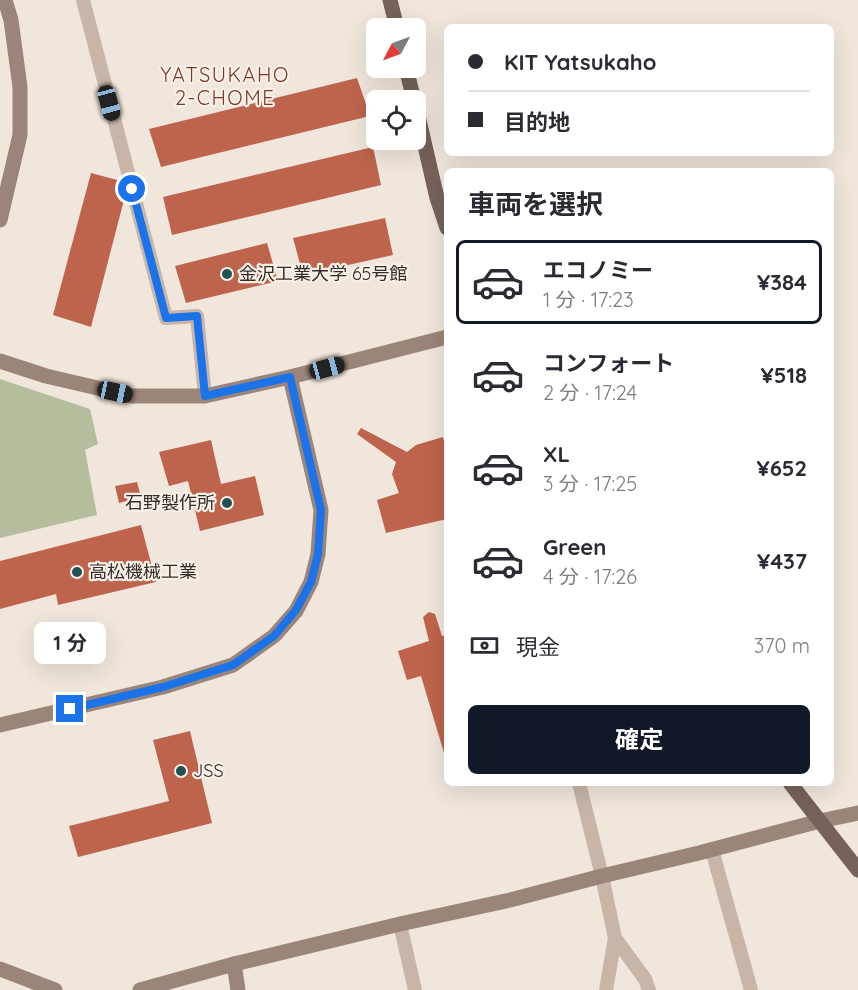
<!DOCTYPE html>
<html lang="ja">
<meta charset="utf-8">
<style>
:root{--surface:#fff;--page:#f7f7f7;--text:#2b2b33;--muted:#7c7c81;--line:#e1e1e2;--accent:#111827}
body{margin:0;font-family:Quicksand,"Noto Sans JP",sans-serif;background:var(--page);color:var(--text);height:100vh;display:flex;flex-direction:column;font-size:22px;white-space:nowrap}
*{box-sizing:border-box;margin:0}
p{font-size:20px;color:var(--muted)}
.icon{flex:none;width:33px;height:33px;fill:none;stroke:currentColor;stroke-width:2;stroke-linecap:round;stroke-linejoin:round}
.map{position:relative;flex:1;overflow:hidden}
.details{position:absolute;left:444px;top:168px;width:390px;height:618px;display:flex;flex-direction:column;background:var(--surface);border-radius:9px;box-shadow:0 6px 24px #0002}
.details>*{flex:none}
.banner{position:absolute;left:444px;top:24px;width:390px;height:132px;border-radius:9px;box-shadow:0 6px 24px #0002;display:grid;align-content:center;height:132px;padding:0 24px;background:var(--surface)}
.needle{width:39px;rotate:229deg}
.controls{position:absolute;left:366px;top:18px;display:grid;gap:12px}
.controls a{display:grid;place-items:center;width:60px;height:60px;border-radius:9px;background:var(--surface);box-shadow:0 6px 24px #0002;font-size:30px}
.end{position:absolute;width:27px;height:27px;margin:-14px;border:8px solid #1a73e8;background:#fff;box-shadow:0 0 0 3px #fff}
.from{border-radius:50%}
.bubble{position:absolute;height:42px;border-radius:9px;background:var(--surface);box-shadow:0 6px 24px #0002;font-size:20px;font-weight:700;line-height:42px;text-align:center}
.car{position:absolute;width:18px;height:36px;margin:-18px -9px;border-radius:8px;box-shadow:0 0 4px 2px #0007;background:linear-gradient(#222 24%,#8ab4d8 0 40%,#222 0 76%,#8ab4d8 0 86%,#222 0)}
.banner b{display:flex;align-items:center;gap:21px;height:57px;font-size:22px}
.banner b+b{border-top:2px solid var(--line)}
.banner i{width:15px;height:15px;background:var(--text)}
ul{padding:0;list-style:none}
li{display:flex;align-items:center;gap:18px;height:84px;margin:0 12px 9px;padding:0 12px;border:3px solid transparent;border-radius:9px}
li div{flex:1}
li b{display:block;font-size:22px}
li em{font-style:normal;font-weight:700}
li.selected{border-color:var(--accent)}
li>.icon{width:54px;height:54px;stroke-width:1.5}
h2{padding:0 24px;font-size:27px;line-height:72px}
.pay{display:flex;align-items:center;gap:15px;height:66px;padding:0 24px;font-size:22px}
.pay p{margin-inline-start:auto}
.action{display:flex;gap:12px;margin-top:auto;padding:12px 24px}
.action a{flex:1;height:69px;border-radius:9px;background:var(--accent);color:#fff;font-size:24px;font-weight:700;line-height:69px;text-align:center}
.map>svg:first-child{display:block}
.green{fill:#b4be9c}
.building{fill:#be644c}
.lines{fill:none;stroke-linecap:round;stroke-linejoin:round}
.street{stroke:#c7b5a8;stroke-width:14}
.secondary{stroke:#9b857a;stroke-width:15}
.primary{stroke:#76625a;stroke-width:15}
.route{stroke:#1a73e8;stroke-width:8}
.poi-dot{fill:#205253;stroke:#f8f0e7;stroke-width:2}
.labels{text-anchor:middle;stroke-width:4.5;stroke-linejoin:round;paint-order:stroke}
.poi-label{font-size:18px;fill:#352c28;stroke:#f8f0e7;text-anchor:start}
.neighbourhood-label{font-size:20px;letter-spacing:1.5px;fill:#7e3826;stroke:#f8f0e7}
</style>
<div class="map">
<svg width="858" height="990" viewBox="0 0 858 990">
<rect width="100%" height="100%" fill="#f0e6dc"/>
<!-- green -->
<path class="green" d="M0 379 90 409 98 444 85 450 97 515 0 538Z"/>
<!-- building -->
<g class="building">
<path d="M357 78 370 116 161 167 149 129Z"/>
<path d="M373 147 381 185 172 235 163 197Z"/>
<path d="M91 173 121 181 125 196 91 327 53 315Z"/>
<path d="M385 218 393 255 303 275 293 238Z"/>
<path d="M267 243 278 281 186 303 175 266Z"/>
<path d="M361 428 407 452 416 445 443 437 447 455V519L386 533 377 500 399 493 392 474 396 462 357 434Z"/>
<path d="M211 440 221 484 255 476 264 515 200 531 188 481 169 486 159 452Z"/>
<path d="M137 482 141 497 119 503 115 486Z"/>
<path d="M141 525 156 582 58 605 56 594 0 609V561Z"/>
<path d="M429 612 435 614 442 636 447 635V752L444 753 421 676 407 680 398 651 429 641 423 617Z"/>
<path d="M190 731 212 823 78 857 69 826 169 801 153 740Z"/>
</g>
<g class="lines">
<!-- street -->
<g class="street">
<path d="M83 0 166 318 197 316 205 396"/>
<path d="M579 783 602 876 615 938 645 979 649 990"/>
<path d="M712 850 751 990"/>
<path d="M400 924 415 990"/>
<path d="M606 990 615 938"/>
</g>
<!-- secondary -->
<g class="secondary">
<path d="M0 220 20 135V87L11 20 5 0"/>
<path d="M0 361 46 376 132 396H205L290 377 447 337"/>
<path d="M0 725 163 687 233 665 274 636 296 611 311 582 318 554 321 510 290 377"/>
<path d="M234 964 238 990"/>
<path d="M0 969 55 990"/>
<path d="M140 990 234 964 400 924 510 900 602 876 699 853 820 821 858 813"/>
</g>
<!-- primary -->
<g class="primary">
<path d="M390 0 397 28"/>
<path d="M406 68 414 100"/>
<path d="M416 107 437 198 447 228"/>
<path d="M790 783 858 870"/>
</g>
</g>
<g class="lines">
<!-- route -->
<path class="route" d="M70 709 163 687 233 665 274 636 296 610 311 582 318 554 321 510 290 377 205 396 197 316 166 318 132 189"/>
</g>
<!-- markers -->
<g class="poi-dot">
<circle cx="227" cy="274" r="6"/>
<circle cx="227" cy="503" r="6"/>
<circle cx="77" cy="572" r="6"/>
<circle cx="181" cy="771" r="6"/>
</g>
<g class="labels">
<!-- poi labels -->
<g class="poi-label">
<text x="239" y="280">金沢工業大学 65号館</text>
<text x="215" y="509" text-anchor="end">石野製作所</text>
<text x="89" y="578">高松機械工業</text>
<text x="193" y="777">JSS</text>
</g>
<!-- neighbourhood labels -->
<g class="neighbourhood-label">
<text x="225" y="82">YATSUKAHO<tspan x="225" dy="23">2-CHOME</tspan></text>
</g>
</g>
</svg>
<div class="controls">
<a><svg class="needle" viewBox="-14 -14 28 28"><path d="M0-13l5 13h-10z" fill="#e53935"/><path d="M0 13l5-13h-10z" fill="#7c7c81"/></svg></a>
<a><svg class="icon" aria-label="locate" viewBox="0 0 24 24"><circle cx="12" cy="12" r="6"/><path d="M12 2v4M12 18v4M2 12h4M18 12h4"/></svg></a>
</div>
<i class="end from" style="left:132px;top:189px"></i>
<i class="end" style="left:70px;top:709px"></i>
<div class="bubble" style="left:34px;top:622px;width:72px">1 分</div>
<i class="car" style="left:109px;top:103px;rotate:165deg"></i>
<i class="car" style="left:327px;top:368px;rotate:75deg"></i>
<i class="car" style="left:115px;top:392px;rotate:102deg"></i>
<div class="banner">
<b><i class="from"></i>KIT Yatsukaho</b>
<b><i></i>目的地</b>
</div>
<section class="details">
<h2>車両を選択</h2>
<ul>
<li class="selected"><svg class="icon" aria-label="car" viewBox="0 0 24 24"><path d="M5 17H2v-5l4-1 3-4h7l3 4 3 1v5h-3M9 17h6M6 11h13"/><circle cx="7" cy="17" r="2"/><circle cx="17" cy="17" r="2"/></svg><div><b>エコノミー</b><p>1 分 · 17:23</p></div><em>¥384</em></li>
<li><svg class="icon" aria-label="car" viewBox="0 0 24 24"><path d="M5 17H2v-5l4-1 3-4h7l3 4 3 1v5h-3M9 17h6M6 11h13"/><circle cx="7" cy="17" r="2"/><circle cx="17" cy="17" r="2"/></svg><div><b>コンフォート</b><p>2 分 · 17:24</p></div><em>¥518</em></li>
<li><svg class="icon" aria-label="car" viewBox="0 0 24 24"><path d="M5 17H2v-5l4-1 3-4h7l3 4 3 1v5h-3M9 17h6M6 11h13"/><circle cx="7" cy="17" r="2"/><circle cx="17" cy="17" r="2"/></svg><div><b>XL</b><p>3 分 · 17:25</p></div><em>¥652</em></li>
<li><svg class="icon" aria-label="car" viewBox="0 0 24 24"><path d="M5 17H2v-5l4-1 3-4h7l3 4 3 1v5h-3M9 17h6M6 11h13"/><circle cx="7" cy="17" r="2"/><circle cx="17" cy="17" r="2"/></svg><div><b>Green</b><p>4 分 · 17:26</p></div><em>¥437</em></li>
</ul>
<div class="pay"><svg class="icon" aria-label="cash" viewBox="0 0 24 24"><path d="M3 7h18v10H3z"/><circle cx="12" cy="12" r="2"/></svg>現金<p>370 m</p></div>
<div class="action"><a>確定</a></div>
</section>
</div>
